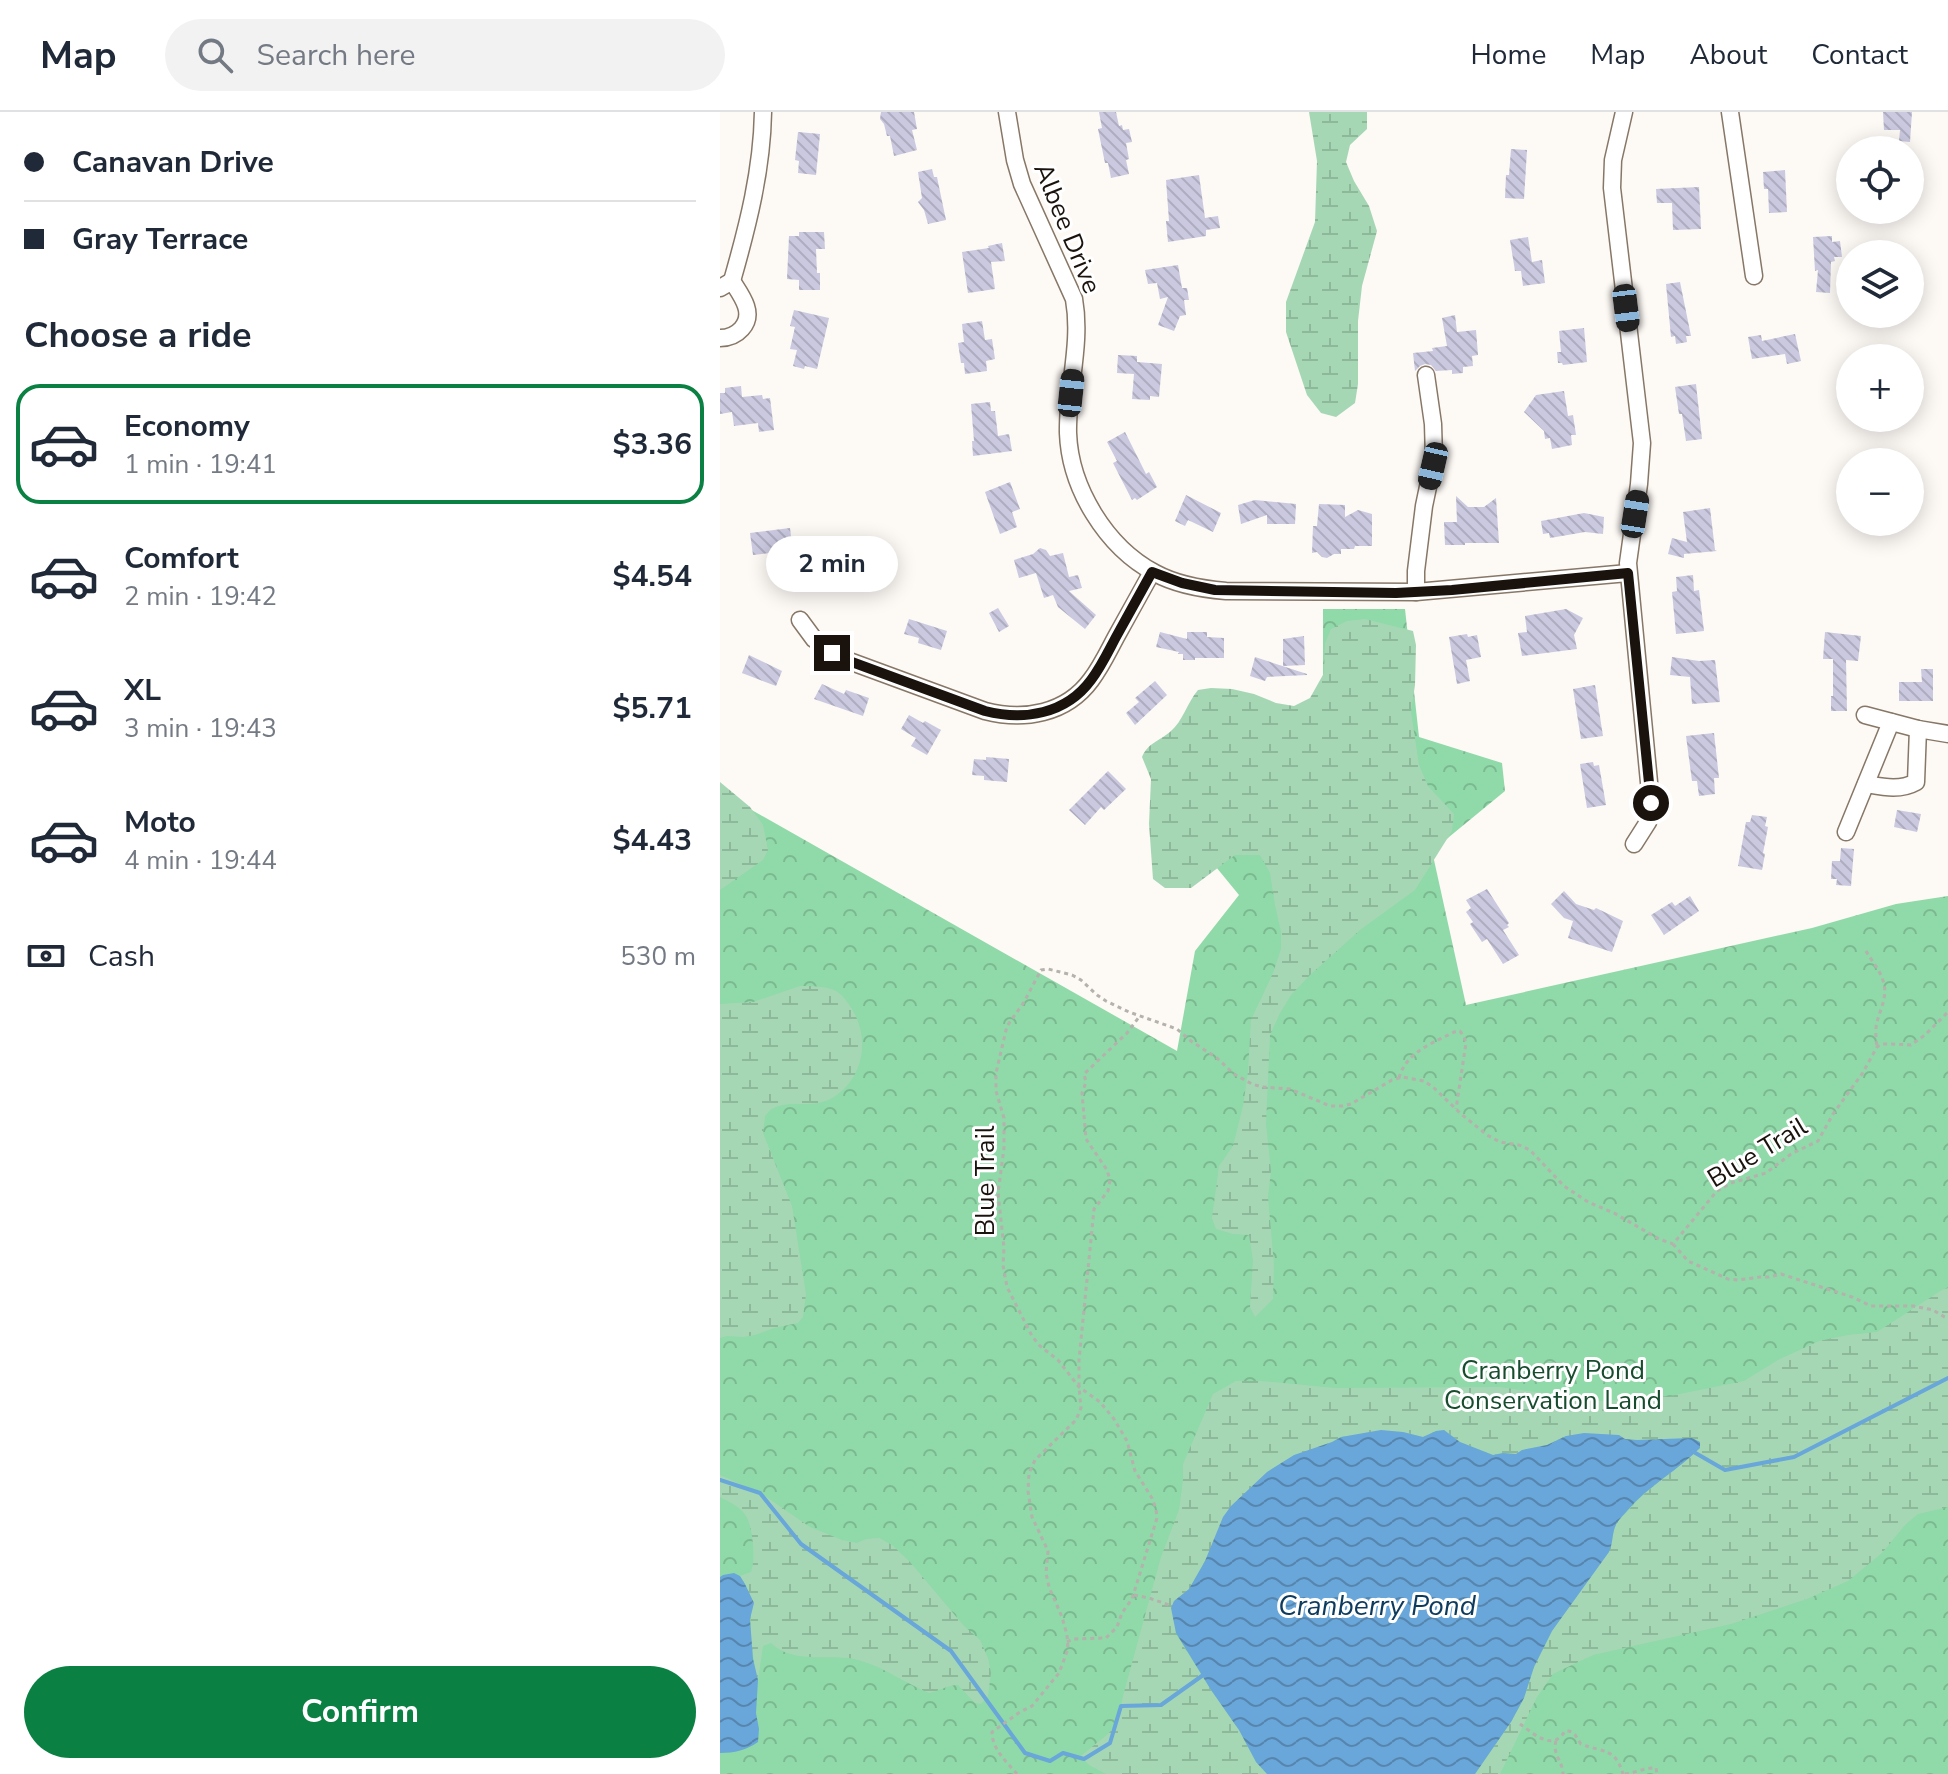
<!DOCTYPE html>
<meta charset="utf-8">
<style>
:root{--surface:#fff;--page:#f2f2f3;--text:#1f2937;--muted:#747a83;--line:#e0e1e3;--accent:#0b8043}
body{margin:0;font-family:"Nunito Sans",sans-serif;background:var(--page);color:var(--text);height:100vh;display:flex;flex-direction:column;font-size:30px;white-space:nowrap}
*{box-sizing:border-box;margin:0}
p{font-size:26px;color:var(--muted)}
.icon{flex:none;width:44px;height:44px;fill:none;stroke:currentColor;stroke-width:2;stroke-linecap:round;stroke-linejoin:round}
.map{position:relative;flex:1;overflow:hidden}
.side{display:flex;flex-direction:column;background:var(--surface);width:720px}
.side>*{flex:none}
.banner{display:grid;align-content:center;height:176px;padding:0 24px;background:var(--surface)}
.controls{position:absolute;left:1116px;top:24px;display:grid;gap:16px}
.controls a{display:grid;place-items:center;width:88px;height:88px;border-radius:50%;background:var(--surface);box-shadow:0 4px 20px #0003;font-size:40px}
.end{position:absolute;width:36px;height:36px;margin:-18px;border:10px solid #1a130d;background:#fff;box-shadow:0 0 0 4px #fff}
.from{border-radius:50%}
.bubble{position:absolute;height:56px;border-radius:28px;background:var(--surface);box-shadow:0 4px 20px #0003;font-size:26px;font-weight:700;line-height:56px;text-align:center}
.car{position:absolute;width:24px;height:48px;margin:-24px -12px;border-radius:10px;box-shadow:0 0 6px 2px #0007;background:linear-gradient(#222 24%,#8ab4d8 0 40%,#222 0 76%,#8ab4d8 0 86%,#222 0)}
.banner b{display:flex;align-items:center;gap:28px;height:76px;font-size:30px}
.banner b+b{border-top:2px solid var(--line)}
.banner i{width:20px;height:20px;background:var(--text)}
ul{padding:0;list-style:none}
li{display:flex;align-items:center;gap:24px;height:120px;margin:0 16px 12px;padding:0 8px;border:4px solid transparent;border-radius:24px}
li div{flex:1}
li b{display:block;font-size:30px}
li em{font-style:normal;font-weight:700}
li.active{border-color:var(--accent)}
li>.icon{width:72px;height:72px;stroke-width:1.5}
h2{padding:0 24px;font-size:36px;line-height:96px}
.pay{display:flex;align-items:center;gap:20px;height:88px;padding:0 24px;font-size:30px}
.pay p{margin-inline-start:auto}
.button{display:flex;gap:16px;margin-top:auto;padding:16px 24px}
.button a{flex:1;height:92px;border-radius:48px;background:var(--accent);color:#fff;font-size:32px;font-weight:700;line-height:92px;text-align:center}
header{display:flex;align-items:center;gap:48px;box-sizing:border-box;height:112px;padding:0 40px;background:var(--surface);border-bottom:2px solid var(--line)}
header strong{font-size:38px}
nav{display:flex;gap:44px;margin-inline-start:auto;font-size:28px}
.search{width:560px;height:72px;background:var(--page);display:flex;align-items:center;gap:20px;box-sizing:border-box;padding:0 28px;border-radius:44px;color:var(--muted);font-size:30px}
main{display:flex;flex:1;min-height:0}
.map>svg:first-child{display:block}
.forest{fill:url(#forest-crowns)}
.wetland{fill:url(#wetland-marsh)}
.water{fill:url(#water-waves)}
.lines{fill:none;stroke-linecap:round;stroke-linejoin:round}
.stream{stroke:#69a6d9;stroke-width:4}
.building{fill:url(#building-back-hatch)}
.minor-casing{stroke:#877767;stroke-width:19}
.path{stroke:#b5b1ac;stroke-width:3;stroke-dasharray:4 4;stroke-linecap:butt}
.minor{stroke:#fff;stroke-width:16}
.route{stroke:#1a130d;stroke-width:10}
.labels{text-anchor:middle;stroke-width:6;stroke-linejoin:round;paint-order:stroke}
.street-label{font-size:26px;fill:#1a130d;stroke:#fff}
.park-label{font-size:26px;fill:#174d2e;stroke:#fff}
.water-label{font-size:28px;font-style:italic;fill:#0d3b5e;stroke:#fff}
</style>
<header>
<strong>Map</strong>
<div class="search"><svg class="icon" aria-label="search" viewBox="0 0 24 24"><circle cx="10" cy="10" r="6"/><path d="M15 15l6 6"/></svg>Search here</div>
<nav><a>Home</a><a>Map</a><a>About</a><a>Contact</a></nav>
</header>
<main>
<section class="side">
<div class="banner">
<b><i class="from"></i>Canavan Drive</b>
<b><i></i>Gray Terrace</b>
</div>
<h2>Choose a ride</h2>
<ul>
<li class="active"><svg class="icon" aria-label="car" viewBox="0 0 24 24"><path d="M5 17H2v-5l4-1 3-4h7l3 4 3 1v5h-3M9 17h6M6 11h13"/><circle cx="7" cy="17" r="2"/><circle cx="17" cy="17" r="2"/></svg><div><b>Economy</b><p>1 min · 19:41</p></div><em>$3.36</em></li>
<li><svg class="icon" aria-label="car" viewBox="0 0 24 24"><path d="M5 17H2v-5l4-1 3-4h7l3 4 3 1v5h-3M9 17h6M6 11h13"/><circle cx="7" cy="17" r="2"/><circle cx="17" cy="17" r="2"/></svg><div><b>Comfort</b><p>2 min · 19:42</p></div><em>$4.54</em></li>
<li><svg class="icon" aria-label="car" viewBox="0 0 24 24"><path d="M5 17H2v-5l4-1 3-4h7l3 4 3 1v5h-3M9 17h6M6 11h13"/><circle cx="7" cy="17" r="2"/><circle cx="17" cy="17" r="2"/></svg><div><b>XL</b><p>3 min · 19:43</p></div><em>$5.71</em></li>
<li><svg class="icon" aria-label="car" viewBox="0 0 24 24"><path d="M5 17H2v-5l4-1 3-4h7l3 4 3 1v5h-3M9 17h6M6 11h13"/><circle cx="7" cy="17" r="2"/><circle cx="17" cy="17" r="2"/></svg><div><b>Moto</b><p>4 min · 19:44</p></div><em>$4.43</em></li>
</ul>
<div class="pay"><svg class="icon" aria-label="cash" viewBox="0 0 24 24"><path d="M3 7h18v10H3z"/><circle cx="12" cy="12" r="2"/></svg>Cash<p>530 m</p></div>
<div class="button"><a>Confirm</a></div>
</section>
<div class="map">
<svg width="1228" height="1662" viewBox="0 0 1228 1662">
<defs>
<pattern id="forest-crowns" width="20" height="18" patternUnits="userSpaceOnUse" patternTransform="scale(2)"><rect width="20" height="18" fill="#90d9a9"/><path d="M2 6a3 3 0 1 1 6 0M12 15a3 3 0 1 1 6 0" fill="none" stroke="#7cb990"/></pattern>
<pattern id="wetland-marsh" width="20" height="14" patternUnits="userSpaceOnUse" patternTransform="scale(2)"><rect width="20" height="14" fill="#a5d7b5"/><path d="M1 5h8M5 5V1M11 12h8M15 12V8" fill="none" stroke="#8db89a"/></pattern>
<pattern id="water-waves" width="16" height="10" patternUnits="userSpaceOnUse" patternTransform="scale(2)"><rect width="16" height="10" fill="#69a6d9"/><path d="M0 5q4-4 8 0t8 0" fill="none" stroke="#5686ae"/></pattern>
<pattern id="building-back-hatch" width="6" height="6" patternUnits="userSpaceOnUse" patternTransform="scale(2)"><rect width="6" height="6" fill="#cbc9e0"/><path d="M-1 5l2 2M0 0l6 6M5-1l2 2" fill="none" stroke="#aeacbf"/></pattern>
</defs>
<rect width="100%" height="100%" fill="#fdf9f5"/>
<!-- forest -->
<path class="forest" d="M603 497H685L699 625 782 651 785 679 712 739 746 893 1092 816 1176 792 1228 784V1662H0V680L457 939 475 839 519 783 460 711 603 594Z"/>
<!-- wetland -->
<g class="wetland">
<path d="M589 0H647V17L630 33 626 50 634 69 649 94 657 119 642 174 638 209V272L635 291 616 305 601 301 587 283 566 220V190L595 110 597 49Z"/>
<path d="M645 507 693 519 696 533 695 573 691 600 699 653 708 674 734 702 732 719 695 778 640 818 590 863 571 883 560 901 550 923 546 1012 551 1059 548 1085 554 1153 553 1187 535 1205 530 1195 533 1148 529 1123 513 1122 496 1117 492 1106 499 1054 513 1034 523 994 528 960 531 908 553 861 561 837V820L555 793 550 761 540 743H515L471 776H445L433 767 429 712 431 667 422 645C428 631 439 629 450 620 463 609 467 591 478 578L491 576 512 577 534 582 556 591 574 594 590 586 604 561 605 531 611 517 627 509Z"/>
<path d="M0 670 30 695 43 713 48 738 43 748 0 778Z"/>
<path d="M80 874C92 874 105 874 116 879 123 883 128 891 132 897 150 926 144 966 114 985 93 998 71 987 54 996 50 997 48 1001 45 1004L43 1021 72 1094 86 1182 83 1205 78 1211 54 1216 35 1223 23 1225 7 1224 0 1226V892L33 890Z"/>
<path d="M1228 1176V1395L1198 1402 1185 1413 1162 1441 1128 1469 1087 1487 1011 1512 873 1543 833 1562 817 1585 780 1662H755L791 1610 804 1586 814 1555 832 1519 888 1440C893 1431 892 1423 895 1415 897 1409 903 1404 907 1400 928 1374 957 1359 980 1336V1330L972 1326 917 1328 846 1324 827 1333 802 1338 796 1342 783 1341 773 1343 740 1330 724 1318 716 1319 703 1325 683 1320 621 1325 612 1330 485 1449 469 1478 454 1489 456 1522 491 1578 519 1618 536 1650 547 1662H386L369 1653 361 1644C389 1619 396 1625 403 1584L441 1445 459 1398 463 1368V1352L493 1282 516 1269H541L615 1276 779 1275 882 1289 950 1284 1024 1269 1058 1248 1099 1229 1128 1223 1157 1220 1222 1178Z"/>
<path d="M0 1363 42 1382 90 1415 122 1428 137 1431 146 1427 159 1426 172 1433 190 1450 244 1514 260 1528 268 1546 271 1561 268 1584 261 1592 255 1591 238 1573C228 1573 219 1579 209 1581 182 1570 159 1551 129 1546 102 1543 72 1551 51 1531L43 1534 38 1568C34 1552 32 1538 31 1522 30 1501 32 1481 20 1464L31 1460C36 1448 33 1416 26 1404 21 1395 9 1390 0 1385Z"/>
</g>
<!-- water -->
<g class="water">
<path d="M661 1318 683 1320 703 1325 716 1319 724 1318 740 1330 773 1343 783 1341 796 1342 802 1338 827 1333 846 1324 864 1321 899 1323 905 1327 917 1328 972 1326 980 1330V1336C957 1359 928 1374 907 1399 903 1404 897 1409 895 1415 892 1423 893 1431 889 1440L832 1519 814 1555 804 1586 791 1610 755 1662H547L536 1650 519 1618 491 1578 456 1521 451 1496 454 1489 469 1477 485 1449 503 1405 511 1394 547 1360 574 1343 612 1330 621 1325Z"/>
<path d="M14 1461 20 1464 25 1472 34 1491 30 1507 33 1547 38 1568 36 1601 39 1617 38 1630C27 1638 14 1641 0 1641V1465L3 1463Z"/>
</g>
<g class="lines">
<!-- stream -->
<g class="stream">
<path d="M972 1339 1005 1358 1074 1345 1228 1266"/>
<path d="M0 1368 40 1381 81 1432 231 1539 305 1641 330 1649 343 1641 364 1647 390 1631 401 1594 441 1593 486 1561"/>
</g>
</g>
<!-- building -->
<g class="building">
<path d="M161 0H194L197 17 192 18 197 38 174 44 170 24H167L164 12 160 7Z"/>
<path d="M379 0H396L399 14 402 13 403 18 409 17 412 30 406 31 409 47 406 48 409 62 391 66 388 51H385L378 17 382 16Z"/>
<path d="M1163 0H1192L1190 30 1179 29 1180 18H1164Z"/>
<path d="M78 20 100 22 96 63 78 61 79 49 75 48Z"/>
<path d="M791 37 807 38 804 87 785 86 786 63H789Z"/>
<path d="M212 57 214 65H217L218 70 226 108 208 112 204 98 198 90 202 86 198 60Z"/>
<path d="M1065 58 1067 100 1049 101 1048 77H1044L1043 60Z"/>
<path d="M479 63 485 106 498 104 500 116 486 118V124L448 130 446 109H449L446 68Z"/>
<path d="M979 75 981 117 953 118 952 91H937L936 77Z"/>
<path d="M79 120H104L105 137H96L97 161H100V178H79V168L67 167 69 124H79Z"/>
<path d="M1112 124V130L1120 129 1122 145H1114L1115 149 1111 150 1110 181 1096 180 1098 158 1095 159 1093 125Z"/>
<path d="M808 125 812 150 822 148 825 171 803 174 801 159H795L790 128Z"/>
<path d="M282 131 285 149 271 150 275 177 248 181 242 140 269 136 268 134Z"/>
<path d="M458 153 462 176H467L469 188H464L466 203 460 204 454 219 438 213 448 185 440 187 437 171 428 172 425 158Z"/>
<path d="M960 170 971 224H966L967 230 956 232 955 224 951 225 946 172Z"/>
<path d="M74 198 109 206 97 257 85 254 84 257 73 254 77 238 70 237 75 215 70 214Z"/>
<path d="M735 203 737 220 756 218 758 243 752 244 753 254 743 255V261L732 262V258L716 259 711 253 705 252 700 254 695 259 693 241 713 239 712 236 727 234 722 206Z"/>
<path d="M262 209 265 228 272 227 275 247 266 249 267 259 245 262 244 251H241L238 231 244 230 242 212Z"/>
<path d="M864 216 867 250 843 253 842 251H838L837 240H841L839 219Z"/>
<path d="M1075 222 1081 249 1067 252 1065 242 1032 247 1028 225 1041 223 1042 229Z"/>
<path d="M398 243 417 244V250L442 252 439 285 430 284V288L412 287 414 262 397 261Z"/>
<path d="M976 272 982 327 966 329 962 302H959L955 275Z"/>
<path d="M21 274 22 285 42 283 43 287 50 286 54 318 39 320 38 311 14 314 12 300 0 302V281H5V276Z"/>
<path d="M844 279 848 304 853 303 856 323H851L852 333 832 337 830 326 825 327 824 319 804 300 816 283Z"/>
<path d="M270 290 271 299H275L278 324 289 322 292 339 253 344 252 329H254L251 292Z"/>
<path d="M405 320 426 362 429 360 437 375 417 388 415 386 412 388 393 351 397 349 387 330Z"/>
<path d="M290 370 300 397 292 400 297 415 280 422 265 380Z"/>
<path d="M466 383 501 401 493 420 468 408 465 414 455 409Z"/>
<path d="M736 384 748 395H764L776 386 779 431H745V433H725L724 410H737Z"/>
<path d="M535 388 576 392 575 412H547V403L521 412 518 393Z"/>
<path d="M599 392 625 393V405L638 398 652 402V434H635L634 437H621V442H614L607 446 602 445 597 440 592 441 593 414H597Z"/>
<path d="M990 396 995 438 997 439 964 442V446L948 442 952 426 967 430 963 400Z"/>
<path d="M864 401 884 405 883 422 865 420 830 426 829 421 823 422 821 409Z"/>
<path d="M70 416 72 433 56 435 57 440 33 443 30 421Z"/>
<path d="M320 436 326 438 330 444 343 441 349 465 358 463 362 476 349 479 376 503 365 517 338 495 333 483 324 486 316 461 299 466 294 448 313 442Z"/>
<path d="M121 440 161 456 153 475 130 465 132 460 116 454Z"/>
<path d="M973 463 974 479 979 478 984 519 956 522 952 480 957 479 956 465Z"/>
<path d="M278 496 289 514 279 520 269 501Z"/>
<path d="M846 497 863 506 854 523 857 537 802 544 798 521 807 520 805 504Z"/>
<path d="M189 507 227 519 221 538 198 531 199 526 184 522Z"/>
<path d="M440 520 467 527V520H487V525L504 526V546H475V548H463V542H458L459 540 436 535Z"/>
<path d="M1105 520 1141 524 1138 549 1126 548 1127 599H1111V584H1113V547H1103Z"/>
<path d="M747 522 748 525 757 523 761 545 746 548 750 569 737 572 729 525Z"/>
<path d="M584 524 585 553 563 554V527Z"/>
<path d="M29 543 62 559 56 574 22 561Z"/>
<path d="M535 545 587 562V563L547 565 545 569 530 564Z"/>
<path d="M952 545 979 549 995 548 1000 590 972 592 970 565 950 563Z"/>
<path d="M1201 557H1213V589H1179V570H1202Z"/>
<path d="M435 569 447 583 415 613 406 601 419 590 415 586Z"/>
<path d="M102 572 124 582 126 578 149 586 143 604 94 587Z"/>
<path d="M875 573 883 624 861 627 853 577Z"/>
<path d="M189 603 203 611 205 609 221 618 207 643 191 634 196 626 181 617Z"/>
<path d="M994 621 999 666H994L995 682 979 684 977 669H972L966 624Z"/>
<path d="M266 645 289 647 287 670 264 668V664L252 663 254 647 266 648Z"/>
<path d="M873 650 874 654 879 653 886 693 867 696 860 652Z"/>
<path d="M388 659 406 677 384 698 381 695 365 713 349 698Z"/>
<path d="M1177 698 1201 702 1197 720 1174 715Z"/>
<path d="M1032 703 1047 705 1045 714 1048 715 1043 741 1045 742 1042 758 1018 754 1026 710H1030Z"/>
<path d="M1121 736 1134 737 1131 774 1116 773 1117 767H1111L1112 749H1120Z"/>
<path d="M767 777 789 811 787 813 789 815 783 818 799 843 783 852 767 827 762 830 750 812 753 810 746 800 751 796 746 788Z"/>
<path d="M844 779 856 792 874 798 876 796 903 809 892 840 848 826 853 809 844 806 831 792Z"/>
<path d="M970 784 979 799 944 823 931 803 952 790 955 794Z"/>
</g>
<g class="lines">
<defs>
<g id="minor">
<path d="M287 0 295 48 302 72 354 187C362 232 347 276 348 321 350 376 386 435 435 461 457 473 481 477 506 479L696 480 908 461"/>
<path d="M904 0 893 48 892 76 922 331 919 372 908 451 931 691 928 710 914 732"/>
<path d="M1010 0 1034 164"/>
<path d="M12 169C28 113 42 58 43 0"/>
<path d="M0 176 12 169C17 177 23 185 26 194 32 212 17 226 0 226"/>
<path d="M696 480V459L704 394 714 346 713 312 706 263"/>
<path d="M80 508 94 527 121 546 265 599C304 609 346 602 371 568 381 555 388 540 396 525 408 503 420 482 432 460"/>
<path d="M1145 603 1198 617 1228 622"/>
<path d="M1146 672C1163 675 1180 679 1196 670L1198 617"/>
<path d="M1126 720 1171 610"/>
</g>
</defs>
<!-- minor casing -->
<use href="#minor" class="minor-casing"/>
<!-- path -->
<g class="path">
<path d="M1146 839C1151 848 1159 857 1162 866 1169 882 1161 895 1157 910 1155 918 1156 927 1157 935"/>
<path d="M679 966C686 940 713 931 734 920L740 919 744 925 746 931 736 997"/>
<path d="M953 1132 968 1149 1008 1167 1018 1168 1040 1165H1049L1061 1162 1132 1185 1151 1194H1193L1213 1198 1228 1207"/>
<path d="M414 1483 429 1486 449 1493"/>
<path d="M347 1530 353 1527 386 1526 397 1515 402 1501 412 1487 437 1406 436 1397 432 1386 415 1359 407 1329 394 1307 380 1290 359 1275 338 1248 320 1234 312 1224 287 1175 283 1153 284 1136 278 1081 284 1036V1006L276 979V961L287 914 304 890 321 858 328 857 352 863 361 868 377 883 386 889 409 900 457 917 471 929 497 946 514 962 532 972 542 975 570 977 610 994H623L631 992 672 968 683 965 704 969 713 975 740 1001 767 1023 780 1030 799 1033 810 1038 844 1074 868 1090 894 1101 939 1127 953 1132 997 1079 1011 1071 1046 1061 1071 1042 1098 1029 1113 1002 1142 962 1157 935 1162 932H1172L1191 933 1205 923 1228 900"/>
<path d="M800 1612C814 1622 833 1640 845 1619 856 1619 855 1624 861 1632 883 1641 895 1635 903 1662"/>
<path d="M836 1629C832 1642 843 1650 843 1662"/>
<path d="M297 1662C286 1649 272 1637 272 1620L300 1600 312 1594 339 1561 348 1537 347 1523 342 1505 329 1475 326 1461 328 1439 312 1405 308 1379 309 1361 315 1348 356 1308 361 1296 359 1275V1248L374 1097 388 1079 390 1068 387 1058 366 1027 362 981 366 970 364 962 407 921 419 905"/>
<path d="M905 1662C915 1661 926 1655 936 1656L937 1662"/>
</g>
<!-- minor -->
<use href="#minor" class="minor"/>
</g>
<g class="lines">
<!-- route -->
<path class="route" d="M112 541 121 546 265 599C304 609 346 602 371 568 381 555 388 540 396 525 408 503 420 482 432 460L462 471 495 478 676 481 732 478 908 461 931 691"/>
</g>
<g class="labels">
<!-- street labels -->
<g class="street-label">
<text transform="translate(348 116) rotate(68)" y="9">Albee Drive</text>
<text transform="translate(1037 1040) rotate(-31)" y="9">Blue Trail</text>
<text transform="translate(265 1069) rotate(-90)" y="9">Blue Trail</text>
</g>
<!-- park labels -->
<g class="park-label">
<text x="833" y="1267">Cranberry Pond<tspan x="833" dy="30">Conservation Land</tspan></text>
</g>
<!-- water labels -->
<g class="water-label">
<text x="657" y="1503">Cranberry Pond</text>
</g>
</g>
</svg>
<div class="controls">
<a><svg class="icon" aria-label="locate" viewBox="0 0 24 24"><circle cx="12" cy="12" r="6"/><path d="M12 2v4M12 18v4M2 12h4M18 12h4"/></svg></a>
<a><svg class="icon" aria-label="layers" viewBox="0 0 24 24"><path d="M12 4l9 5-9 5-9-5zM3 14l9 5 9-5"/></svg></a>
<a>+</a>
<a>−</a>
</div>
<i class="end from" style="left:931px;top:691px"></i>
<i class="end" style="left:112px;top:541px"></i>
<div class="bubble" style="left:46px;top:424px;width:132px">2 min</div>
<i class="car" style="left:906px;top:196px;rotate:173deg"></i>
<i class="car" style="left:351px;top:281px;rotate:6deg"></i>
<i class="car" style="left:713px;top:354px;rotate:193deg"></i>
<i class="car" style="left:915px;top:402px;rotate:9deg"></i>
</div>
</main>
